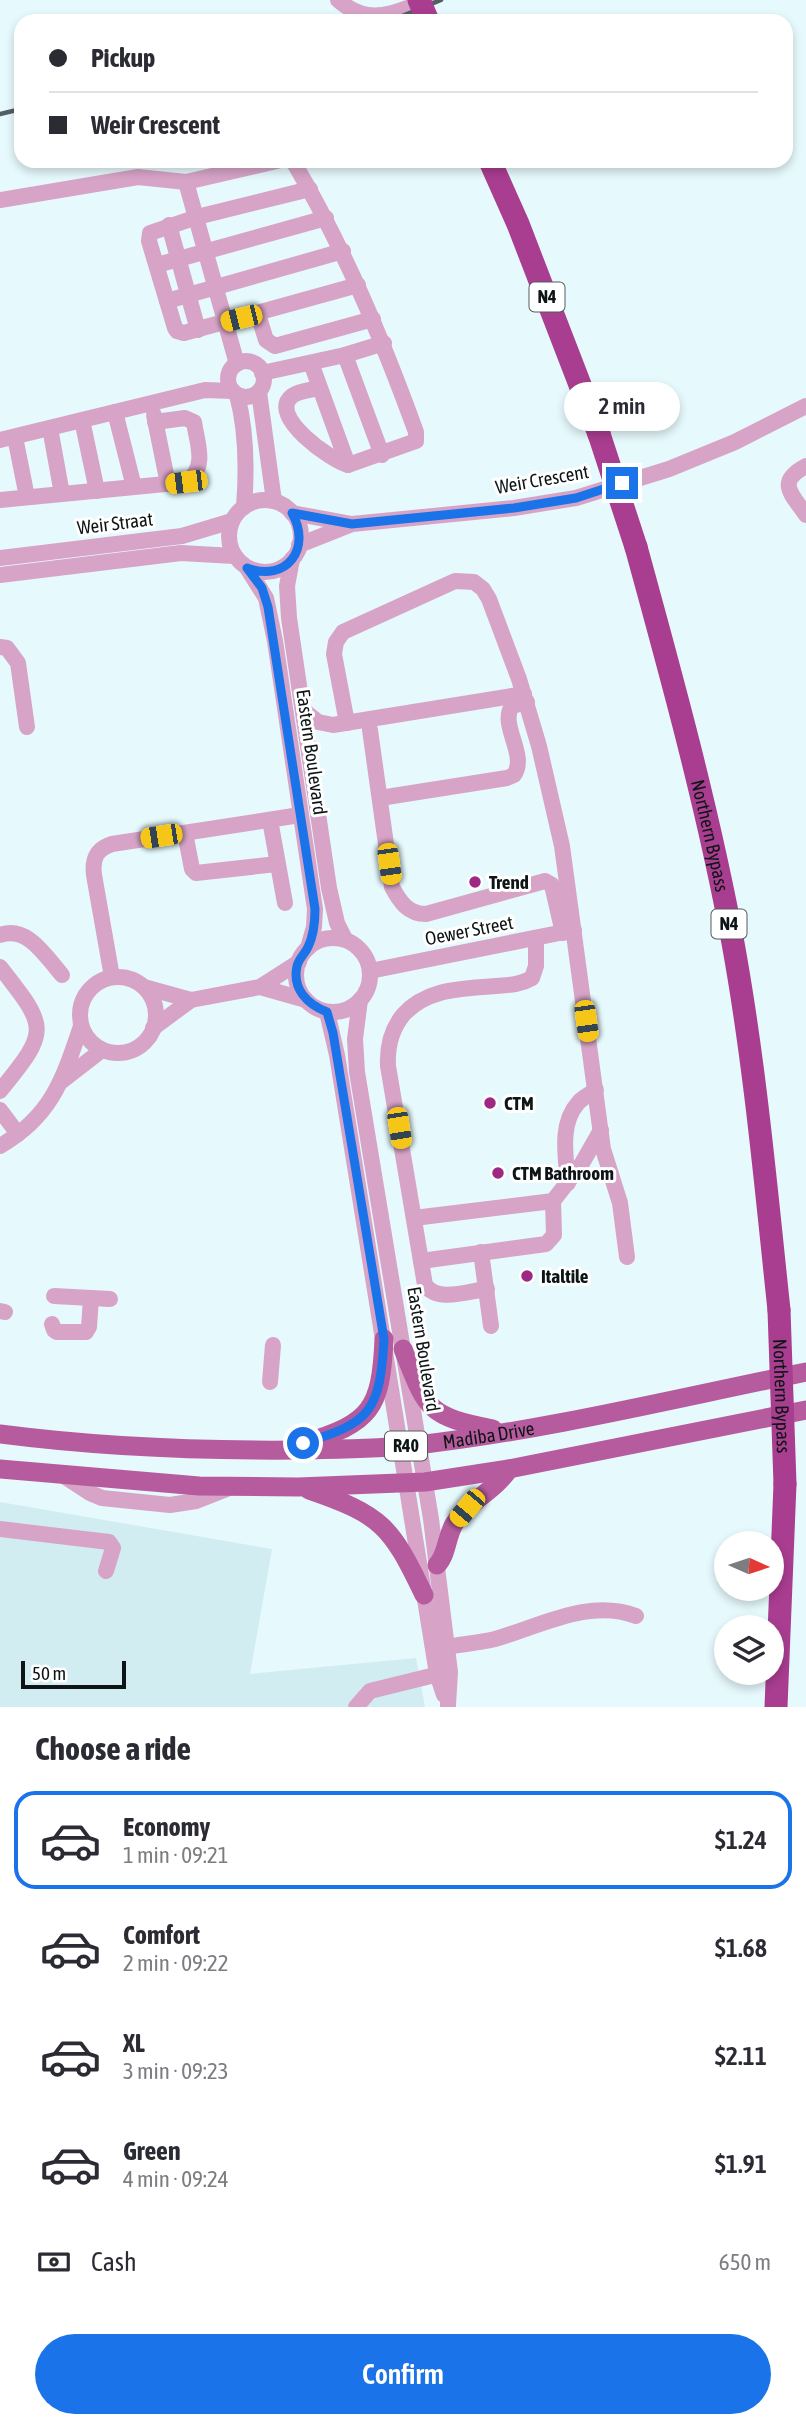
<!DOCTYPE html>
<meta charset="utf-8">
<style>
:root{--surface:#fff;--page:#f7f7f7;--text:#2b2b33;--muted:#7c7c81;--line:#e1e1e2;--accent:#1a73e8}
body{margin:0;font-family:"Asap Condensed",sans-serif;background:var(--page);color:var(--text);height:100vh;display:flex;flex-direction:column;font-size:26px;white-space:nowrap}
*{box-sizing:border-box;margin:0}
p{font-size:23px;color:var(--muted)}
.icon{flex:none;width:38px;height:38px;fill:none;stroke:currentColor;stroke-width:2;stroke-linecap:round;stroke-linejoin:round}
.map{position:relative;height:1707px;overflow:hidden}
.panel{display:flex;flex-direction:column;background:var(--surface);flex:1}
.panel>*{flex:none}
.hud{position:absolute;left:14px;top:14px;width:779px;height:154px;border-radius:21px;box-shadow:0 4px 10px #0003;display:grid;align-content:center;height:154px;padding:0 35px;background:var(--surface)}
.needle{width:46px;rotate:93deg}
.tools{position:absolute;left:714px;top:1531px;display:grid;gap:14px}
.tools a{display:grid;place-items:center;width:70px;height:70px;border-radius:50%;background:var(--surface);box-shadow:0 4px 10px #0003;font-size:35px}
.scale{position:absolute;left:21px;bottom:18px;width:105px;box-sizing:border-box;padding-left:7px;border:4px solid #0e1516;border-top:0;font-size:19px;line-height:24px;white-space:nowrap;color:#0e1516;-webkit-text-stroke:5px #fff;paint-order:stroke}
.end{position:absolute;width:32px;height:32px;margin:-16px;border:9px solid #1a73e8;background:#fff;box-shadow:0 0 0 4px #fff}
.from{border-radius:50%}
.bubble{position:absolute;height:49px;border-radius:24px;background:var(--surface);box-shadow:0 4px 10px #0003;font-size:23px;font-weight:600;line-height:49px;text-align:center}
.car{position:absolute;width:21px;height:42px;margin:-21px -10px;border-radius:9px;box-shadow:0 0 5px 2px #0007;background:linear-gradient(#f5c518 24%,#345 0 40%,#f5c518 0 76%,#345 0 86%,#f5c518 0)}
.hud b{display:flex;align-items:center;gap:24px;height:66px;font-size:26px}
.hud b+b{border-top:2px solid var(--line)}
.hud i{width:18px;height:18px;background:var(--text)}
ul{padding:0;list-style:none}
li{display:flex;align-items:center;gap:21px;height:98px;margin:0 14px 10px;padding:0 21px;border:4px solid transparent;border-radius:21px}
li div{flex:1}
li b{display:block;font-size:26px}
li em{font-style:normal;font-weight:600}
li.selected{border-color:var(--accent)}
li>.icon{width:63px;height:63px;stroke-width:1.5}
h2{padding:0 35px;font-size:32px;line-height:84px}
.pay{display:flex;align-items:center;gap:18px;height:77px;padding:0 35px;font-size:26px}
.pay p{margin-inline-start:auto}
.cta{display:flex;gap:14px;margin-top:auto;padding:14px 35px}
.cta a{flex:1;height:80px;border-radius:42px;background:var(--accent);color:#fff;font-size:28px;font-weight:600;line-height:80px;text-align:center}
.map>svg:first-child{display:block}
.built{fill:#d1edf2}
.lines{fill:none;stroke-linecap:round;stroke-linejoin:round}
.minor{stroke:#d7a4c7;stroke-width:16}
.major{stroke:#b75b9f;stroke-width:19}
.highway{stroke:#a93d90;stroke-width:23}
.rail{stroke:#545f61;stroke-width:4.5}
.highway-bridge{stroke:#a93d90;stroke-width:23}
.route{stroke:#1a73e8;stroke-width:9}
.poi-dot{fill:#9d2984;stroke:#fff;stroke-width:2.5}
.labels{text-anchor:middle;stroke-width:6;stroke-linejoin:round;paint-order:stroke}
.shield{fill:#fff;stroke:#565b5c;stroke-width:2}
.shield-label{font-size:18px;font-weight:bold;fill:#0e1516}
.street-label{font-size:19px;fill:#0e1516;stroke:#fff}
.poi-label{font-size:19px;font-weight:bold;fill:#0e1516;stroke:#fff;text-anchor:start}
</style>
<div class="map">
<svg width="806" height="1707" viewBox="0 0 806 1707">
<rect width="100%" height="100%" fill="#e6f9fc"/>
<!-- built -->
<path class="built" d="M0 1502 272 1549 250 1674 416 1658 425 1707H0Z"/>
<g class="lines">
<!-- minor -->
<g class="minor">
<path d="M338 0C369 27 394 13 428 0"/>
<path d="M293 161C345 250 381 336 416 432V441L348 465C332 461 267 416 292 396 299 391 311 390 319 388"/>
<path d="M310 189 197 217 150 233 149 241 175 328 177 331 184 333 358 285"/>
<path d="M0 200 138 177 186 182"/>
<path d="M169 225 198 330"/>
<path d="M157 265 326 218"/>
<path d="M167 301 343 251"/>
<path d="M258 314 266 340 275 346 373 319"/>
<path d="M345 355 382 455"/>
<circle cx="246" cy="379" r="18"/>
<path d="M311 363 348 465"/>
<path d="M237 364 186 182 277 161"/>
<path d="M262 373 345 355 384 343"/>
<path d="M259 392 274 501"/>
<path d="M237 395C247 432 247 469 244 507"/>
<path d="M115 412 134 487"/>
<path d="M154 415 168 484"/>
<path d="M82 420 97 491"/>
<path d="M50 428 62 494"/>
<path d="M15 437 27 497"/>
<path d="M0 440 205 390 233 391"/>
<path d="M806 466C776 482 791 493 806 515"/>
<path d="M0 500 186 482C208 468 197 443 194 422L185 418 155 422"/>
<circle cx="265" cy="536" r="36"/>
<path d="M292 513 352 524"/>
<path d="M299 545 352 524 514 508 576 498 669 469 735 442 806 406"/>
<path d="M0 558 182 536 232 521"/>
<path d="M292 559 287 586 289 618 329 888 337 923 345 939"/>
<path d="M247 568 266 598 275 641 315 909 314 927 308 948"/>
<path d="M0 575 181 553 234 556"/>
<path d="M0 647 7 648 18 663 27 727"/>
<path d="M303 710 318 722 333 725 524 694"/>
<path d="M347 723 334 654 336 642 343 632 455 581 474 582 483 589 489 599 519 679 539 746 562 846 603 1149 620 1203 627 1257"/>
<path d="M370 730 392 887C400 902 408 914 426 914L545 881 552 885 563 933"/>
<path d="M380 798 507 778 514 775C528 755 499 725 512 706L527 702"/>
<path d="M270 820 285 903"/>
<path d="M185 833 192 869 196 873 277 864"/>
<path d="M0 935C28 925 46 957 62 975"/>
<circle cx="333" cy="975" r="37"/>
<path d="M0 967C48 1028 50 1030 0 1091"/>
<path d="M370 971 574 930"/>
<circle cx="118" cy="1015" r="38"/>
<path d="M112 977 94 875C92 859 96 849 112 844L300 815"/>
<path d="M144 987 191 1000"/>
<path d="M260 987 306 1000"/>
<path d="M360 1000 355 1039 357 1072 431 1519 450 1672 448 1705"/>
<path d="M327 1012 337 1055 437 1674 444 1695"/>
<path d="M153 1028 191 1000 260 987 299 962"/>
<path d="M62 1081 102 1050"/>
<path d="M0 1110 18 1134"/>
<path d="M0 1146C52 1116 63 1079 81 1026"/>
<path d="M568 1183C566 1158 559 1124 578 1103 582 1098 590 1094 596 1090"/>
<path d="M414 1218 553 1201 581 1165 601 1130"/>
<path d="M481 1252 491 1326"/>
<path d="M421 1261 546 1244 554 1235 553 1201"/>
<path d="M487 1289C468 1291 438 1303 425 1285L388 1066C387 1047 391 1030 403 1015 427 988 462 989 495 986 509 985 520 985 532 978L536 966V938"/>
<path d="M54 1296 110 1299"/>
<path d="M0 1311 5 1312"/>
<path d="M52 1324 54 1330 57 1332H86L89 1327 91 1298"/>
<path d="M270 1382 273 1345"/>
<path d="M64 1476 90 1493 102 1498 170 1505 196 1501 229 1488"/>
<path d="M0 1529 109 1542 113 1548 106 1571"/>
<path d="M447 1647C463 1644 479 1643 495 1639 541 1626 589 1598 636 1616"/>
<path d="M356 1707 370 1691 447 1672"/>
</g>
<!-- major -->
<g class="major">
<path d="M403 1349C427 1410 427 1416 493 1429"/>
<path id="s1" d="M0 1434C100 1447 199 1451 300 1450 339 1449 378 1449 417 1445 548 1430 677 1398 806 1372"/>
<path d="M304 1443C371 1423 381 1409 384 1339"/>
<path d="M0 1469 199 1486 298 1487 425 1482 509 1469 806 1410"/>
<path d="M309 1490C382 1515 391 1526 424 1595"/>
<path d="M437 1565C447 1555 446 1538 454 1524 468 1501 494 1492 509 1469"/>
</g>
<!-- highway -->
<g class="highway">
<path d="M490 161 518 224 599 434"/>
<path id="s2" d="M636 547C672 678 708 809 733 943 755 1064 766 1188 779 1310"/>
<path d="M776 1707 785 1484"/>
</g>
<!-- rail -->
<g class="rail">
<path d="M390 21 441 0"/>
<path d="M0 114 21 109"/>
</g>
<!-- highway-bridge -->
<g class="highway-bridge">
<path d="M419 0 428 21"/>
<path d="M599 434 636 547"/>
<path id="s3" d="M779 1310 785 1484"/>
</g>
</g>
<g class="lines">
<!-- route -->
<path class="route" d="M303 1443C371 1423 380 1411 384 1339L333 1033 327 1012C307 1004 292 989 297 966 299 958 305 954 308 947 314 935 315 922 315 909L268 607 262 588 247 568C287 583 312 548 292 513L352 524 514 508 576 498 622 483"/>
</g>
<!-- markers -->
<g class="poi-dot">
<circle cx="475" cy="882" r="7"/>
<circle cx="490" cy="1103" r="7"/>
<circle cx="498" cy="1173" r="7"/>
<circle cx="527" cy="1276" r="7"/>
</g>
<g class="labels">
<!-- shield labels -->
<g class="shield">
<rect x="529.5" y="282.5" width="35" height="29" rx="5"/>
<rect x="711.5" y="909.5" width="35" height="29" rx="5"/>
<rect x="385" y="1431.5" width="42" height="29" rx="5"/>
</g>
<g class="shield-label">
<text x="547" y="303">N4</text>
<text x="729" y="930">N4</text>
<text x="406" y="1452">R40</text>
</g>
<!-- street labels -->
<g class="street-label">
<text transform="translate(542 479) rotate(-10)" y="7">Weir Crescent</text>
<text transform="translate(115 523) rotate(-7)" y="7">Weir Straat</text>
<text transform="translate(312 752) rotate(82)" y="7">Eastern Boulevard</text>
<text dy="7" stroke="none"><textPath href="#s2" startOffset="298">Northern Bypass</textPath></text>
<text transform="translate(469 930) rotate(-11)" y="7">Oewer Street</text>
<text transform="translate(424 1349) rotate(81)" y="7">Eastern Boulevard</text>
<text dy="7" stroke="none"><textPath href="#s3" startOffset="86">Northern Bypass</textPath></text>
<text dy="7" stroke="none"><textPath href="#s1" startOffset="490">Madiba Drive</textPath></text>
</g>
<!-- poi labels -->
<g class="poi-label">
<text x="489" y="889">Trend</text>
<text x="504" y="1110">CTM</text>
<text x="512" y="1180">CTM Bathroom</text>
<text x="541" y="1283">Italtile</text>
</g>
</g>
</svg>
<div class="tools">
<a><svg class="needle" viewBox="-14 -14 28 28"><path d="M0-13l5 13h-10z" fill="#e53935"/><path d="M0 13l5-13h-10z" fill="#7c7c81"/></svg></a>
<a><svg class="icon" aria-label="layers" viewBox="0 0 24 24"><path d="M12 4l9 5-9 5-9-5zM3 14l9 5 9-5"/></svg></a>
</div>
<div class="scale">50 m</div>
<i class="end from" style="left:303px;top:1443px"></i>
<i class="end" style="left:622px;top:483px"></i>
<div class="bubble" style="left:564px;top:382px;width:116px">2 min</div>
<i class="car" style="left:241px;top:318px;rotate:256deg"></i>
<i class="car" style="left:186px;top:482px;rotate:263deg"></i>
<i class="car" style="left:161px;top:836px;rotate:261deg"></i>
<i class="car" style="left:389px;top:864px;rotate:172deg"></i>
<i class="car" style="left:586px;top:1021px;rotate:172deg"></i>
<i class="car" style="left:399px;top:1128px;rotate:171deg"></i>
<i class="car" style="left:467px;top:1508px;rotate:220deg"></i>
<div class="hud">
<b><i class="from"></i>Pickup</b>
<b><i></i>Weir Crescent</b>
</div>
</div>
<section class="panel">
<h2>Choose a ride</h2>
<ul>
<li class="selected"><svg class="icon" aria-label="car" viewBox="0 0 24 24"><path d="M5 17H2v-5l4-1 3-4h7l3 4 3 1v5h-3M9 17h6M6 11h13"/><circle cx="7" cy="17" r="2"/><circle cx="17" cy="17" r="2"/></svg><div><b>Economy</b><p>1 min · 09:21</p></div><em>$1.24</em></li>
<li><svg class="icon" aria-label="car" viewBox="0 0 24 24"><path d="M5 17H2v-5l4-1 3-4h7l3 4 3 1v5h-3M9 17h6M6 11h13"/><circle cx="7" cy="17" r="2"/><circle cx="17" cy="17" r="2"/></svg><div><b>Comfort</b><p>2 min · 09:22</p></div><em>$1.68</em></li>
<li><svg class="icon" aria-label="car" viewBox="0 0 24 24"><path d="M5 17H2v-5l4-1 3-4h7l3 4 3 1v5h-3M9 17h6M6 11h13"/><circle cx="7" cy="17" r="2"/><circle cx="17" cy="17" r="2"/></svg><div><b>XL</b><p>3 min · 09:23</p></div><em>$2.11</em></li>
<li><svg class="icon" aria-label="car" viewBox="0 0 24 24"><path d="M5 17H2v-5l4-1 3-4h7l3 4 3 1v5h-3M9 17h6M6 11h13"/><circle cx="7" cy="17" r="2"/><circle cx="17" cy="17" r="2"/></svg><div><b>Green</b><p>4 min · 09:24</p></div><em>$1.91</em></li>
</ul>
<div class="pay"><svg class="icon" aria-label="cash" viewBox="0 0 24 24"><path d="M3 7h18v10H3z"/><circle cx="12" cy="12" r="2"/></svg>Cash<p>650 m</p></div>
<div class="cta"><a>Confirm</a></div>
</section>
